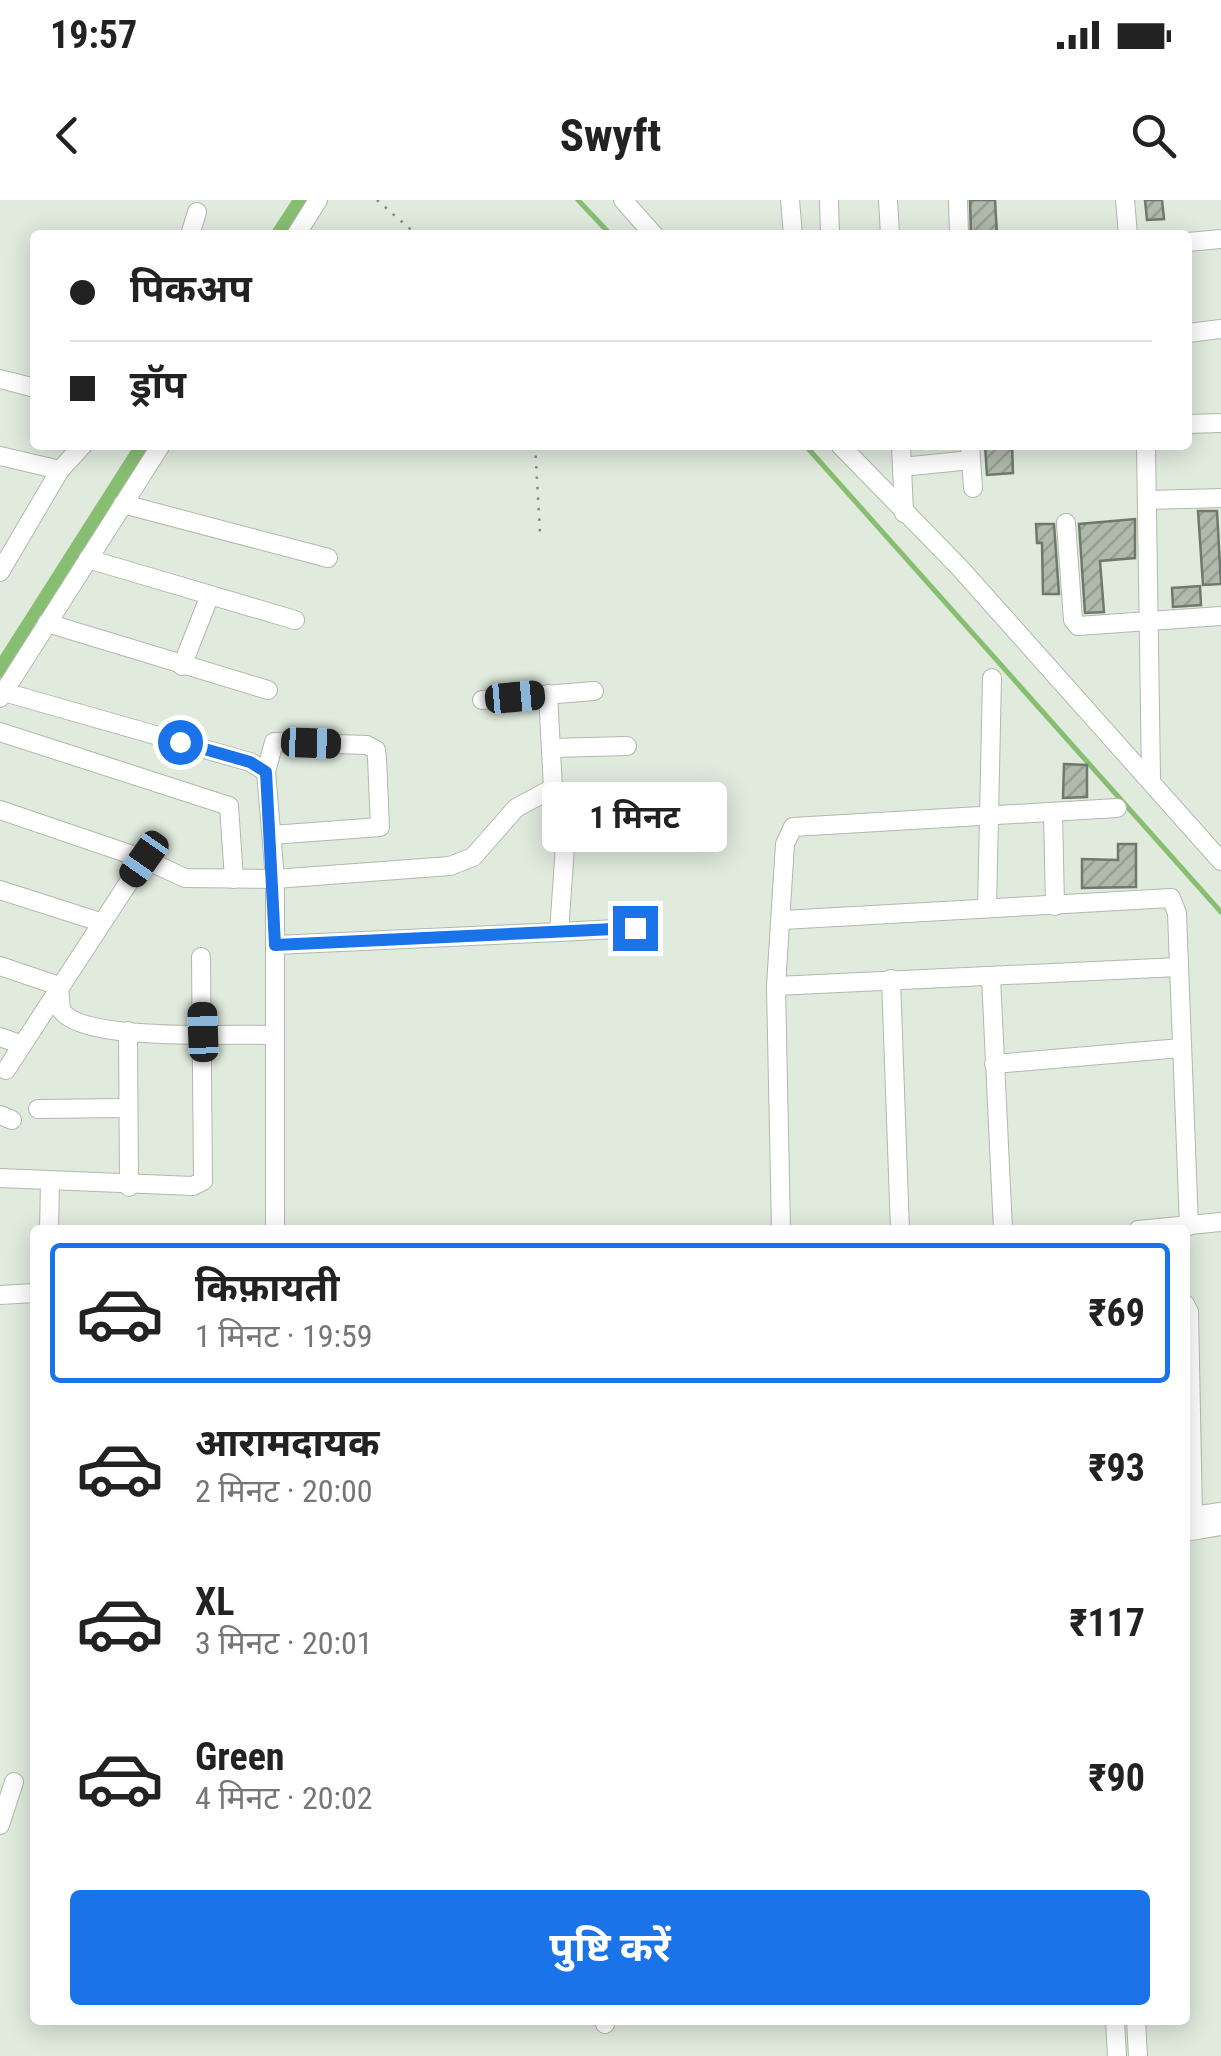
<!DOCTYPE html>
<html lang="hi">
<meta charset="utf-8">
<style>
:root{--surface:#fff;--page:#f6f6f6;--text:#222;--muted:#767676;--line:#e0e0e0;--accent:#1a73e8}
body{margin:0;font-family:"Roboto Condensed","Noto Sans Devanagari",sans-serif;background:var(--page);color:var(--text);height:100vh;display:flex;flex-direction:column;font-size:38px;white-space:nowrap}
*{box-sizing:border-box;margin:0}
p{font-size:32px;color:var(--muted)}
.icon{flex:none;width:55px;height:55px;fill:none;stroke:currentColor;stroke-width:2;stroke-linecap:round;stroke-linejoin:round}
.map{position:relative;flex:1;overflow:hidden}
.sheet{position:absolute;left:30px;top:1025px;width:1160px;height:800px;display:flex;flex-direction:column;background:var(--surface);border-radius:10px;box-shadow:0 5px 25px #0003}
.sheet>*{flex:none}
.banner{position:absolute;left:30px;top:30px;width:1162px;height:220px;border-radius:10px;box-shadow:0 5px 25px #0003;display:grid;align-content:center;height:220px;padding:0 40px;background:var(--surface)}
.end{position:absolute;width:45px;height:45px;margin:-22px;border:12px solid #1a73e8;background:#fff;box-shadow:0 0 0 5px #fff}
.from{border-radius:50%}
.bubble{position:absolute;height:70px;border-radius:10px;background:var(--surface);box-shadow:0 5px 25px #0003;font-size:32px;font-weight:700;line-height:70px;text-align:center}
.car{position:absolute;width:30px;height:60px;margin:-30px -15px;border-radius:12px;box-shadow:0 0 8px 2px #0007;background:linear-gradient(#222 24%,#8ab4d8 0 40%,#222 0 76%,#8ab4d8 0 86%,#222 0)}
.banner b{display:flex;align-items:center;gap:35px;height:95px;font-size:38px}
.banner b+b{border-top:2px solid var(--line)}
.banner i{width:25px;height:25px;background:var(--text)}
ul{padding:18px 0 0;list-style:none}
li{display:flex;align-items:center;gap:30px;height:140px;margin:0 20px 15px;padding:0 20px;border:5px solid transparent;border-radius:10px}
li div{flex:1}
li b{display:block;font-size:38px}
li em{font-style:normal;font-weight:700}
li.current{border-color:var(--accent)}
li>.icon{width:90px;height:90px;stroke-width:1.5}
.primary-button{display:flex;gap:20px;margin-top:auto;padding:20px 40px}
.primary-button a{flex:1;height:115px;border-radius:10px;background:var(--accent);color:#fff;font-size:40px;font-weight:700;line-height:115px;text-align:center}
.status{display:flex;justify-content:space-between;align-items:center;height:70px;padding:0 50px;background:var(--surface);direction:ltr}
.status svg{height:28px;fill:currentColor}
header{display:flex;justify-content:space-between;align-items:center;height:130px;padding:0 40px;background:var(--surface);font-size:45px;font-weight:700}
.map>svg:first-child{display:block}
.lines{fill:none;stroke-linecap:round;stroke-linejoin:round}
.stream{stroke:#88be72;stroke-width:5}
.canal{stroke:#88be72;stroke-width:15}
.building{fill:url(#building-hatch);stroke:#6f786c;stroke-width:2.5}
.minor-casing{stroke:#b0b9ac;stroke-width:20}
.path{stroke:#848b81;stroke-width:2.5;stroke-dasharray:2.5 8;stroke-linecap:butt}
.minor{stroke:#fff;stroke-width:18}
.route{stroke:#1a73e8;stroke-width:12}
</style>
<div class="status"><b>19:57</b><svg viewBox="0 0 49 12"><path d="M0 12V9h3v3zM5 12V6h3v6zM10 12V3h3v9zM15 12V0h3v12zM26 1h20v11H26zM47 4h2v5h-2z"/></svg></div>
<header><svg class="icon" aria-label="back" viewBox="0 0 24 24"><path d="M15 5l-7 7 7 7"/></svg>Swyft<svg class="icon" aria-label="search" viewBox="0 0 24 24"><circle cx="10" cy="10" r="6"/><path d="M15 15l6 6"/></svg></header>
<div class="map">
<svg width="1221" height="1856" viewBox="0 0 1221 1856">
<defs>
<pattern id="building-hatch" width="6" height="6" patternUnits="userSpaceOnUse" patternTransform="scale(2.5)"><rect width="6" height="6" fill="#b0b9ac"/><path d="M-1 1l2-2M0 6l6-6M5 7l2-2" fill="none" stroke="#969e93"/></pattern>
</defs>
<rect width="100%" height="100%" fill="#e0eadd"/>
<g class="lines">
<!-- stream -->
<g class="stream">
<path d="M578 0 611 35"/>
<path d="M805 245 1221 712"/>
</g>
<!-- canal -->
<g class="canal">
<path d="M278 35 301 0"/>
<path d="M0 470 143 245"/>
</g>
</g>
<!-- building -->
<g class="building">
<path d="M970 0H995L997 35H971Z"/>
<path d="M1145 0H1162L1164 19 1147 20Z"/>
<path d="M985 245H1012L1013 273 987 275Z"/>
<path d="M1198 311H1217L1221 384 1203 385Z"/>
<path d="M1135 319V358L1100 361 1104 412 1085 413 1079 324Z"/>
<path d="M1036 324H1054L1059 394H1043L1042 343H1037Z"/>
<path d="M1200 386 1201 405 1173 407 1172 388Z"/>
<path d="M1064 564 1087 565V597L1063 598Z"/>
<path d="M1118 644H1136V687L1082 688V659L1118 660Z"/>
</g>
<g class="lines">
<defs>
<g id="minor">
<path d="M623 0 654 35"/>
<path d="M790 0 793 35"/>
<path d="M829 0 830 35"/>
<path d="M888 0 890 35"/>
<path d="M958 0 959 35"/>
<path d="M1125 0 1128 35"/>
<path d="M190 35 197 12"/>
<path d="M296 35 318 0"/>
<path d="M1188 42 1221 39"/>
<path d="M1188 133 1221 129"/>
<path d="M0 179 35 188"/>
<path d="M1188 224 1221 223"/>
<path d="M840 245 960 368 1221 661"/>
<path d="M901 245 904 313"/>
<path d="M970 245 973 288"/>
<path d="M1146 245 1151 578"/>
<path d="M0 256 60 270 0 372"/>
<path d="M902 267 971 260"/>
<path d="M60 270 83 245"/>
<path d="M1148 300 1221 298"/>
<path d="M123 304 328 358"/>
<path d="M1066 323 1073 420 1078 426 1221 416"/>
<path d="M88 359 295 420"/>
<path d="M47 423 268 490"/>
<path d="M182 466 210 395"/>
<path d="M4 492 250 562 266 572 275 679V1030"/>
<path d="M0 498 161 245"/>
<path d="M482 500 594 491"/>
<path d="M0 532 229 606 234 679"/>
<path d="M551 548 627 546"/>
<path d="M266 572 274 542 367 545 376 550 377 558 380 627 272 635"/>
<path d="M0 610 144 659 185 678 275 679 450 666 473 657 516 608 553 588 548 494"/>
<path d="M1053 613 1055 706"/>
<path d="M0 690 100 722"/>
<path d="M987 708 992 478"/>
<path d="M783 720 1171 698 1177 713 1189 1026"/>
<path d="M559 732 635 728"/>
<path d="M275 745 559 732 565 646 553 588"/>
<path d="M0 766 59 786 61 810C82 843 233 833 275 835"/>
<path d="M991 777 1003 1030"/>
<path d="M891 779 900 1030"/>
<path d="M776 786 785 644 793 627 1117 608"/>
<path d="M128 831 129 987"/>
<path d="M0 837 22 845"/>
<path d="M994 864 1181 848"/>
<path d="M6 870 144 659"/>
<path d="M38 909 125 908"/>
<path d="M0 915 12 920"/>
<path d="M0 978 193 986 203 981 201 757"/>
<path d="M49 1030 50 983"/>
<path d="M781 1030 776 786 1178 767"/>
<path d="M1138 1030 1221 1022"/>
<path d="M0 1095 35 1093"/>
<path d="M1185 1104 1189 1112 1193 1316"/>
<path d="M1185 1317 1221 1312"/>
<path d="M1185 1332 1221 1326"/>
<path d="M0 1625 14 1582"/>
<path d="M604 1820 605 1824"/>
<path d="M1115 1820 1117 1856"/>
<path d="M1136 1820 1138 1856"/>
</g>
</defs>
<!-- minor casing -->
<use href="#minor" class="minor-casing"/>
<!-- path -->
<g class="path">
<path d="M377 0 417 35"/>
<path d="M535 245 540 332"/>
</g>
<!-- minor -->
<use href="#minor" class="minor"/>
</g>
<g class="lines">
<!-- route -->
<path class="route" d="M180 542 250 562 266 572 275 745 635 728"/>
</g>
</svg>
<i class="end from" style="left:180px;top:542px"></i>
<i class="end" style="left:635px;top:728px"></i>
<div class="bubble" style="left:542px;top:582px;width:185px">1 मिनट</div>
<i class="car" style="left:515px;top:497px;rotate:85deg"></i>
<i class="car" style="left:311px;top:543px;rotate:92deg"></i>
<i class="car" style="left:144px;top:659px;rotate:215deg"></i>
<i class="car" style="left:203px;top:832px;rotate:358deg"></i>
<div class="banner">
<b><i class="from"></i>पिकअप</b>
<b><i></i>ड्रॉप</b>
</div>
<section class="sheet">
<ul>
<li class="current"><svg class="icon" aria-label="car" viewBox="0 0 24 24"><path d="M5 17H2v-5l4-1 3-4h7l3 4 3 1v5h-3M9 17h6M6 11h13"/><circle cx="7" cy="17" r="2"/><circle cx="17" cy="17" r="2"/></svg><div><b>किफ़ायती</b><p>1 मिनट · 19:59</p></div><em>₹69</em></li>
<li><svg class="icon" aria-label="car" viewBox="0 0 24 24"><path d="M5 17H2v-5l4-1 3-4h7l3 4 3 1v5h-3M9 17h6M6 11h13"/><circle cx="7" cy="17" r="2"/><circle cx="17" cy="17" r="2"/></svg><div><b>आरामदायक</b><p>2 मिनट · 20:00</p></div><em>₹93</em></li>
<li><svg class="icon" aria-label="car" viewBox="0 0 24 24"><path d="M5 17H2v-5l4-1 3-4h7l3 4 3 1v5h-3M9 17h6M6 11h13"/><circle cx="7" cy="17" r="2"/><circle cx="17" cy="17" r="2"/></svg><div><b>XL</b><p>3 मिनट · 20:01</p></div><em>₹117</em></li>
<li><svg class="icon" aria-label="car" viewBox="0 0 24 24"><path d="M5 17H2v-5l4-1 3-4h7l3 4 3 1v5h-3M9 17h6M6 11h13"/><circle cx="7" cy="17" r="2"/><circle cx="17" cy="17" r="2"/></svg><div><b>Green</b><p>4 मिनट · 20:02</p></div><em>₹90</em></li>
</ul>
<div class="primary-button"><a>पुष्टि करें</a></div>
</section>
</div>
